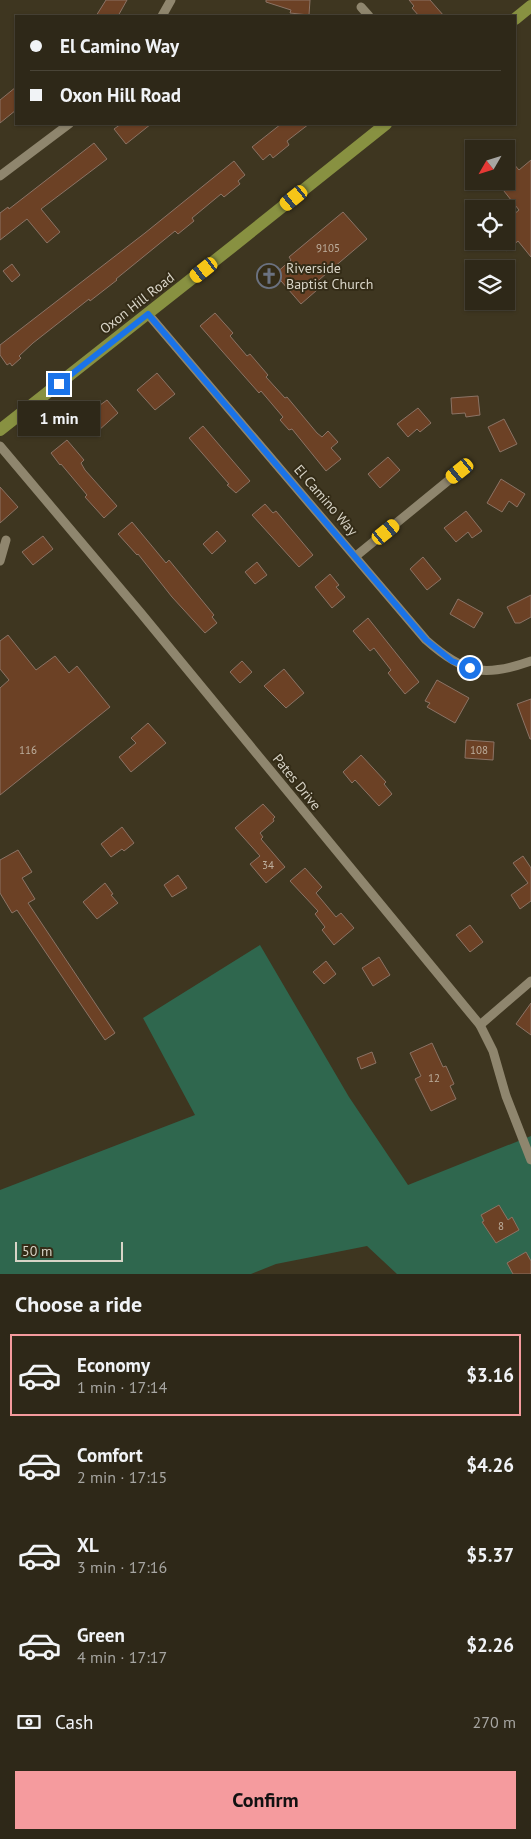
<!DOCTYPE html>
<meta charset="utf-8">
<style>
:root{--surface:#2e2818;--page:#363021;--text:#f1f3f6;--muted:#a7a6a2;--line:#494437;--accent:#f59b9e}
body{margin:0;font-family:"PT Sans",sans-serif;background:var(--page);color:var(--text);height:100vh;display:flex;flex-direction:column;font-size:19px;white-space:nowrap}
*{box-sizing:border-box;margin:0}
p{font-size:16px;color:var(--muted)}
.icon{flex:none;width:28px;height:28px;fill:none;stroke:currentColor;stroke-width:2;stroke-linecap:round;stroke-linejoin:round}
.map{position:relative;height:1274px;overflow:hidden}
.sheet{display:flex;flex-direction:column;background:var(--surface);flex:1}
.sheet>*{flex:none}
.banner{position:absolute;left:15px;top:15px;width:501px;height:110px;border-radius:0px;box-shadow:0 1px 4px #0004,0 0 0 1px var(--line);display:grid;align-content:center;height:110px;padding:0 15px;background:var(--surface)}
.needle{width:32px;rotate:231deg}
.controls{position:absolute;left:465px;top:140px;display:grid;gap:10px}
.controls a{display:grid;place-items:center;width:50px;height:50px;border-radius:0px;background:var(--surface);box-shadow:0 1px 4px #0004,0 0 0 1px var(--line);font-size:25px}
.scale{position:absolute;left:15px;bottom:12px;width:108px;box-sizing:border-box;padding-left:5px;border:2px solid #d8d4c7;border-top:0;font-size:14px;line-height:18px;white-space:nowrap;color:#d8d4c7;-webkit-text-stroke:4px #342c17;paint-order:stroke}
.end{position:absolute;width:22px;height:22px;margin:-11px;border:6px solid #1a73e8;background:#fff;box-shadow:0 0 0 2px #fff}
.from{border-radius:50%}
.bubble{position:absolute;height:35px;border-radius:0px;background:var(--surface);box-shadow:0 1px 4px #0004,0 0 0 1px var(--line);font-size:16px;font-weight:800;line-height:35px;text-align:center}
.car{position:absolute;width:15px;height:30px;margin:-15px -8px;border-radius:6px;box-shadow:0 0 4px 1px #0007;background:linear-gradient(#f5c518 24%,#345 0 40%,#f5c518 0 76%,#345 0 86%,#f5c518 0)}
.banner b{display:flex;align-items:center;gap:18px;height:48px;font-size:19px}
.banner b+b{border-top:1px solid var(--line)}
.banner i{width:12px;height:12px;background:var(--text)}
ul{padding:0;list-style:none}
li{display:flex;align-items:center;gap:15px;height:82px;margin:0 10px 8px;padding:0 5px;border:2px solid transparent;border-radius:0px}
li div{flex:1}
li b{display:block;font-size:19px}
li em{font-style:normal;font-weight:800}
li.on{border-color:var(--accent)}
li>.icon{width:45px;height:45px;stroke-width:1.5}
h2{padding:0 15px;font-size:22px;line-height:60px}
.pay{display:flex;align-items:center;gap:12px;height:55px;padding:0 15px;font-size:19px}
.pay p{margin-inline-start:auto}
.action{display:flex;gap:10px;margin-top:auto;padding:10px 15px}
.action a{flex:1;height:58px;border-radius:0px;background:var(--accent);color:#111;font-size:20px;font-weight:800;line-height:58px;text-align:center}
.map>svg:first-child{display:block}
.green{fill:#2f674e}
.building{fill:#6c4125;stroke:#8b7365}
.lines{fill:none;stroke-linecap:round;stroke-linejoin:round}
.minor{stroke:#8f866e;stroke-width:9}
.major{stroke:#889141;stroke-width:12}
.route{stroke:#1a73e8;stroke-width:6}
.labels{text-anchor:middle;stroke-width:4;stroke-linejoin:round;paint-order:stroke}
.number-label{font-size:11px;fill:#bdaf9e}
.poi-label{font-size:14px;fill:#d8d4c7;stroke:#342c17;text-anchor:start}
.street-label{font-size:14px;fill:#d8d4c7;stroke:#342c17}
</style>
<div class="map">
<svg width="531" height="1274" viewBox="0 0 531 1274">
<rect width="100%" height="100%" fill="#3e3620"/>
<!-- green -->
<path class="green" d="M260 945 349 1097 408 1185 531 1136V1274H397L367 1246 276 1264 251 1274H0V1190L195 1115 143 1018Z"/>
<!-- building -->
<g class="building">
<path d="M106 0H127L118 16H96Z"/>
<path d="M266 0H310L309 15 290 13 291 10 266 2Z"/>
<path d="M409 0H430L444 16H419L412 8 414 6Z"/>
<path d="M16 87V110L0 123V100Z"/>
<path d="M121 124H151L126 144 114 129Z"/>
<path d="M281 124H309L287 141 289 145 273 158 270 154 263 160 252 147Z"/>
<path d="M94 143 107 159 41 209 60 232 47 243 27 219 0 240V213L8 207 9 209Z"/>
<path d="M506 155 519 170 531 160V257L518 241 506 251V221L519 210 496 181H506Z"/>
<path d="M234 161 245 175 238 181 240 184 224 197 221 194 192 218 194 221 178 234 175 231 116 279 117 280 90 301 89 299 33 343 19 356 21 358 12 366 10 363 7 365 0 355V345L145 233Z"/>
<path d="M343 212 367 239 313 285 317 290 301 304 275 274 291 260 289 257Z"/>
<path d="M12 264 20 275 12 282 3 271Z"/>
<path d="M215 313 233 333 230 336 247 356 250 354 268 375 266 377 285 398 287 397 317 433 322 437 328 431 338 442 331 448 341 459 326 471 292 429 289 430 280 420 283 417 261 391 259 393 200 326Z"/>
<path d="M157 373 175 394 155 410 137 390Z"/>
<path d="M478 396 480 415 466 417 465 413 452 414 451 398Z"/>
<path d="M107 400 118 413 98 431 85 416Z"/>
<path d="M418 408 431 423 420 432 417 429 408 437 397 424Z"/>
<path d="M504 419 517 444 500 452 488 427Z"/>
<path d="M203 426 250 481 236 493 227 485 229 484 189 438Z"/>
<path d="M67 440 84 460 81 463 85 470 117 506 104 518 85 497 87 495 61 464 60 465 51 453Z"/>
<path d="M388 457 400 470 380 488 368 474Z"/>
<path d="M501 479 525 494 517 507 509 501 502 512 487 503Z"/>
<path d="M0 487 18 507 0 523Z"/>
<path d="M265 504 273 513 276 511 313 555 299 567 252 515Z"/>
<path d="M466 511 482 531 472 538 468 532 456 542 444 528Z"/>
<path d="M132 522 166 563 169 560 214 615 212 617 217 623 205 633 172 597 138 554 137 555 118 534Z"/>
<path d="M217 531 226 541 212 554 203 544Z"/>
<path d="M43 536 53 549 33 565 22 552Z"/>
<path d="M423 557 441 579 427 590 410 569Z"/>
<path d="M257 562 267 575 255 584 245 572Z"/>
<path d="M330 574 339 585 336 587 345 597 332 608 315 587Z"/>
<path d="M531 595V617L520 623H515L507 607Z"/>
<path d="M458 599 483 613 474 628 450 614Z"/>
<path d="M368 618 419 682 405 694 388 673 391 670 374 648 370 651 353 631Z"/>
<path d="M8 635 36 670 55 656 69 673 77 666 110 707 0 795V688L9 680 0 669V641Z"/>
<path d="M242 661 252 672 240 683 230 672Z"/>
<path d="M284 669 304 693 286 708 264 686Z"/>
<path d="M437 680 469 698 455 723 427 707 430 703 425 701Z"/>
<path d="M531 699V739H530L517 704Z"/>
<path d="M148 723 166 743 131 772 119 757 136 743 131 738Z"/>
<path d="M466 740 494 742 493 760 465 758Z"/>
<path d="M361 755 386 782 384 784 392 794 379 806 355 780 352 783 343 772Z"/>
<path d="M263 804 275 817 273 819 274 821 260 833 263 837 261 839 285 867 266 883 250 864 260 856 235 828Z"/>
<path d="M122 827 134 843 124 851 122 849 111 857 101 844Z"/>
<path d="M18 850 32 872 22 878 35 899 28 903 115 1033 105 1040 17 910 12 913 0 893V860Z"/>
<path d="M523 856 531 868V901L520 909 511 895 528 883 513 863Z"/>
<path d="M305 868 322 887 316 893 336 917 341 913 354 928 334 945 322 930 325 927 315 914 318 911 290 881Z"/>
<path d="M178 875 187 888 172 897 164 885Z"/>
<path d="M105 883 113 894 111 895 118 903 97 919 83 902Z"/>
<path d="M470 925 483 942 470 952 456 935Z"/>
<path d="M379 957 390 975 373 986 362 968Z"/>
<path d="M326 961 336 974 324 984 313 972Z"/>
<path d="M531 1003V1035L516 1024Z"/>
<path d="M432 1043 443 1067 446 1066 454 1084 450 1086 456 1099 431 1111 415 1079 421 1076 410 1053Z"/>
<path d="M372 1052 376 1063 361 1069 357 1058Z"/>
<path d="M499 1205 508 1220 512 1217 519 1230 496 1243 482 1222 484 1221 481 1215Z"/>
<path d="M526 1252 531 1261V1274H513L507 1263Z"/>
</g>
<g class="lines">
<!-- minor -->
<g class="minor">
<path d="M361 7 369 16"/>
<path d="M162 16 171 0"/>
<path d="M0 176 69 124"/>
<path d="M148 314 426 640C463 673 484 678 531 661"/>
<path d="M0 446 140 612 480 1025 493 1051 506 1096 531 1160"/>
<path d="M356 556 460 471"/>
<path d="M0 561 6 540"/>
<path d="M480 1025 531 981"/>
</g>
<!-- major -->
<g class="major">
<path d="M515 19 531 6"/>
<path d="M0 430 232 247 386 124"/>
</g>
</g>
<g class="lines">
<!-- route -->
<path class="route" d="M59 384 148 314 426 640 452 661 470 668"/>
</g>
<!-- icons -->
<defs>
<symbol id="church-ring" viewBox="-11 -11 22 22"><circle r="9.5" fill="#342c17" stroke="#6b7280" stroke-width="1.5"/><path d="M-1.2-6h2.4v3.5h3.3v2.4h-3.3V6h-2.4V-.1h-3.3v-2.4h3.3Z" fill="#6b7280"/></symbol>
</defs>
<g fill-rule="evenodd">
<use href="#church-ring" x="255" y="262" width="28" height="28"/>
</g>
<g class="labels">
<!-- number labels -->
<g class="number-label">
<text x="328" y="252">9105</text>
<text x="28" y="754">116</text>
<text x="479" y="754">108</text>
<text x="268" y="869">34</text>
<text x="434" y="1082">12</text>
<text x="501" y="1230">8</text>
</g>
<!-- poi labels -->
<g class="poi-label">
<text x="286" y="273">Riverside<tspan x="286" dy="16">Baptist Church</tspan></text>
</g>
<!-- street labels -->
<g class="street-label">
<text transform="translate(137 303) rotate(-38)" y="5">Oxon Hill Road</text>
<text transform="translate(326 500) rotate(49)" y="5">El Camino Way</text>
<text transform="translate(297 782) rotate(51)" y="5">Pates Drive</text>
</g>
</g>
</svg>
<div class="controls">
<a><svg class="needle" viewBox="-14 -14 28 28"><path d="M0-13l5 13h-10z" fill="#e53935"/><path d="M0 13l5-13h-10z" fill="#a7a6a2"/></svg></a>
<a><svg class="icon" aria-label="locate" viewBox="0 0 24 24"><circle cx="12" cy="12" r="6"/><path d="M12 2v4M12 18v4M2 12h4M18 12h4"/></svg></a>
<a><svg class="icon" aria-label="layers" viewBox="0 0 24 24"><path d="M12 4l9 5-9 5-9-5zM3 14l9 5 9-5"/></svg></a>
</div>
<div class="scale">50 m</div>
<i class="end from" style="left:470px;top:668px"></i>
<i class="end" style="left:59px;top:384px"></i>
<div class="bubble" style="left:18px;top:401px;width:82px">1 min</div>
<i class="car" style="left:294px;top:198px;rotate:231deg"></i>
<i class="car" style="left:204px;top:270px;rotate:232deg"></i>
<i class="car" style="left:460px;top:471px;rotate:231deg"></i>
<i class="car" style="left:386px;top:532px;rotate:51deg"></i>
<div class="banner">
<b><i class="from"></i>El Camino Way</b>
<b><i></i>Oxon Hill Road</b>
</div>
</div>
<section class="sheet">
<h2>Choose a ride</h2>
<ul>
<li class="on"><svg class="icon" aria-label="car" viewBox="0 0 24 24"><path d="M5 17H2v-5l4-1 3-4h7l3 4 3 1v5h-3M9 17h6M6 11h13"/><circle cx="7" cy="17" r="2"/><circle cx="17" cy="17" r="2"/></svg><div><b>Economy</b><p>1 min · 17:14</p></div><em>$3.16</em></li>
<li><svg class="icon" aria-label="car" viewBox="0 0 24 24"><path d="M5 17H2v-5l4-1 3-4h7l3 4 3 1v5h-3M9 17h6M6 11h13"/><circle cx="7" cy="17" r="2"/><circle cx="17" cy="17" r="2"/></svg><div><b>Comfort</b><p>2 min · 17:15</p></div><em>$4.26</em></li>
<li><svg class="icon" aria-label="car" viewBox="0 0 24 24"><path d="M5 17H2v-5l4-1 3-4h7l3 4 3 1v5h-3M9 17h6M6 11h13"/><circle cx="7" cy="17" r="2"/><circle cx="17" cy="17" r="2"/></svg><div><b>XL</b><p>3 min · 17:16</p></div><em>$5.37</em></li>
<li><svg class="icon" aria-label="car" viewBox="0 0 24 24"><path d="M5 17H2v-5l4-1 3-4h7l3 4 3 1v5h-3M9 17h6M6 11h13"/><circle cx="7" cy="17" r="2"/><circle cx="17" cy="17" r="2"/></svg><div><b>Green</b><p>4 min · 17:17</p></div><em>$2.26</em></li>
</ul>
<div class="pay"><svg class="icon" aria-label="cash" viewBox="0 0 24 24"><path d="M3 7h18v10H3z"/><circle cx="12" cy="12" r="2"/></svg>Cash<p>270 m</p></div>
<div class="action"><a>Confirm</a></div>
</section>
